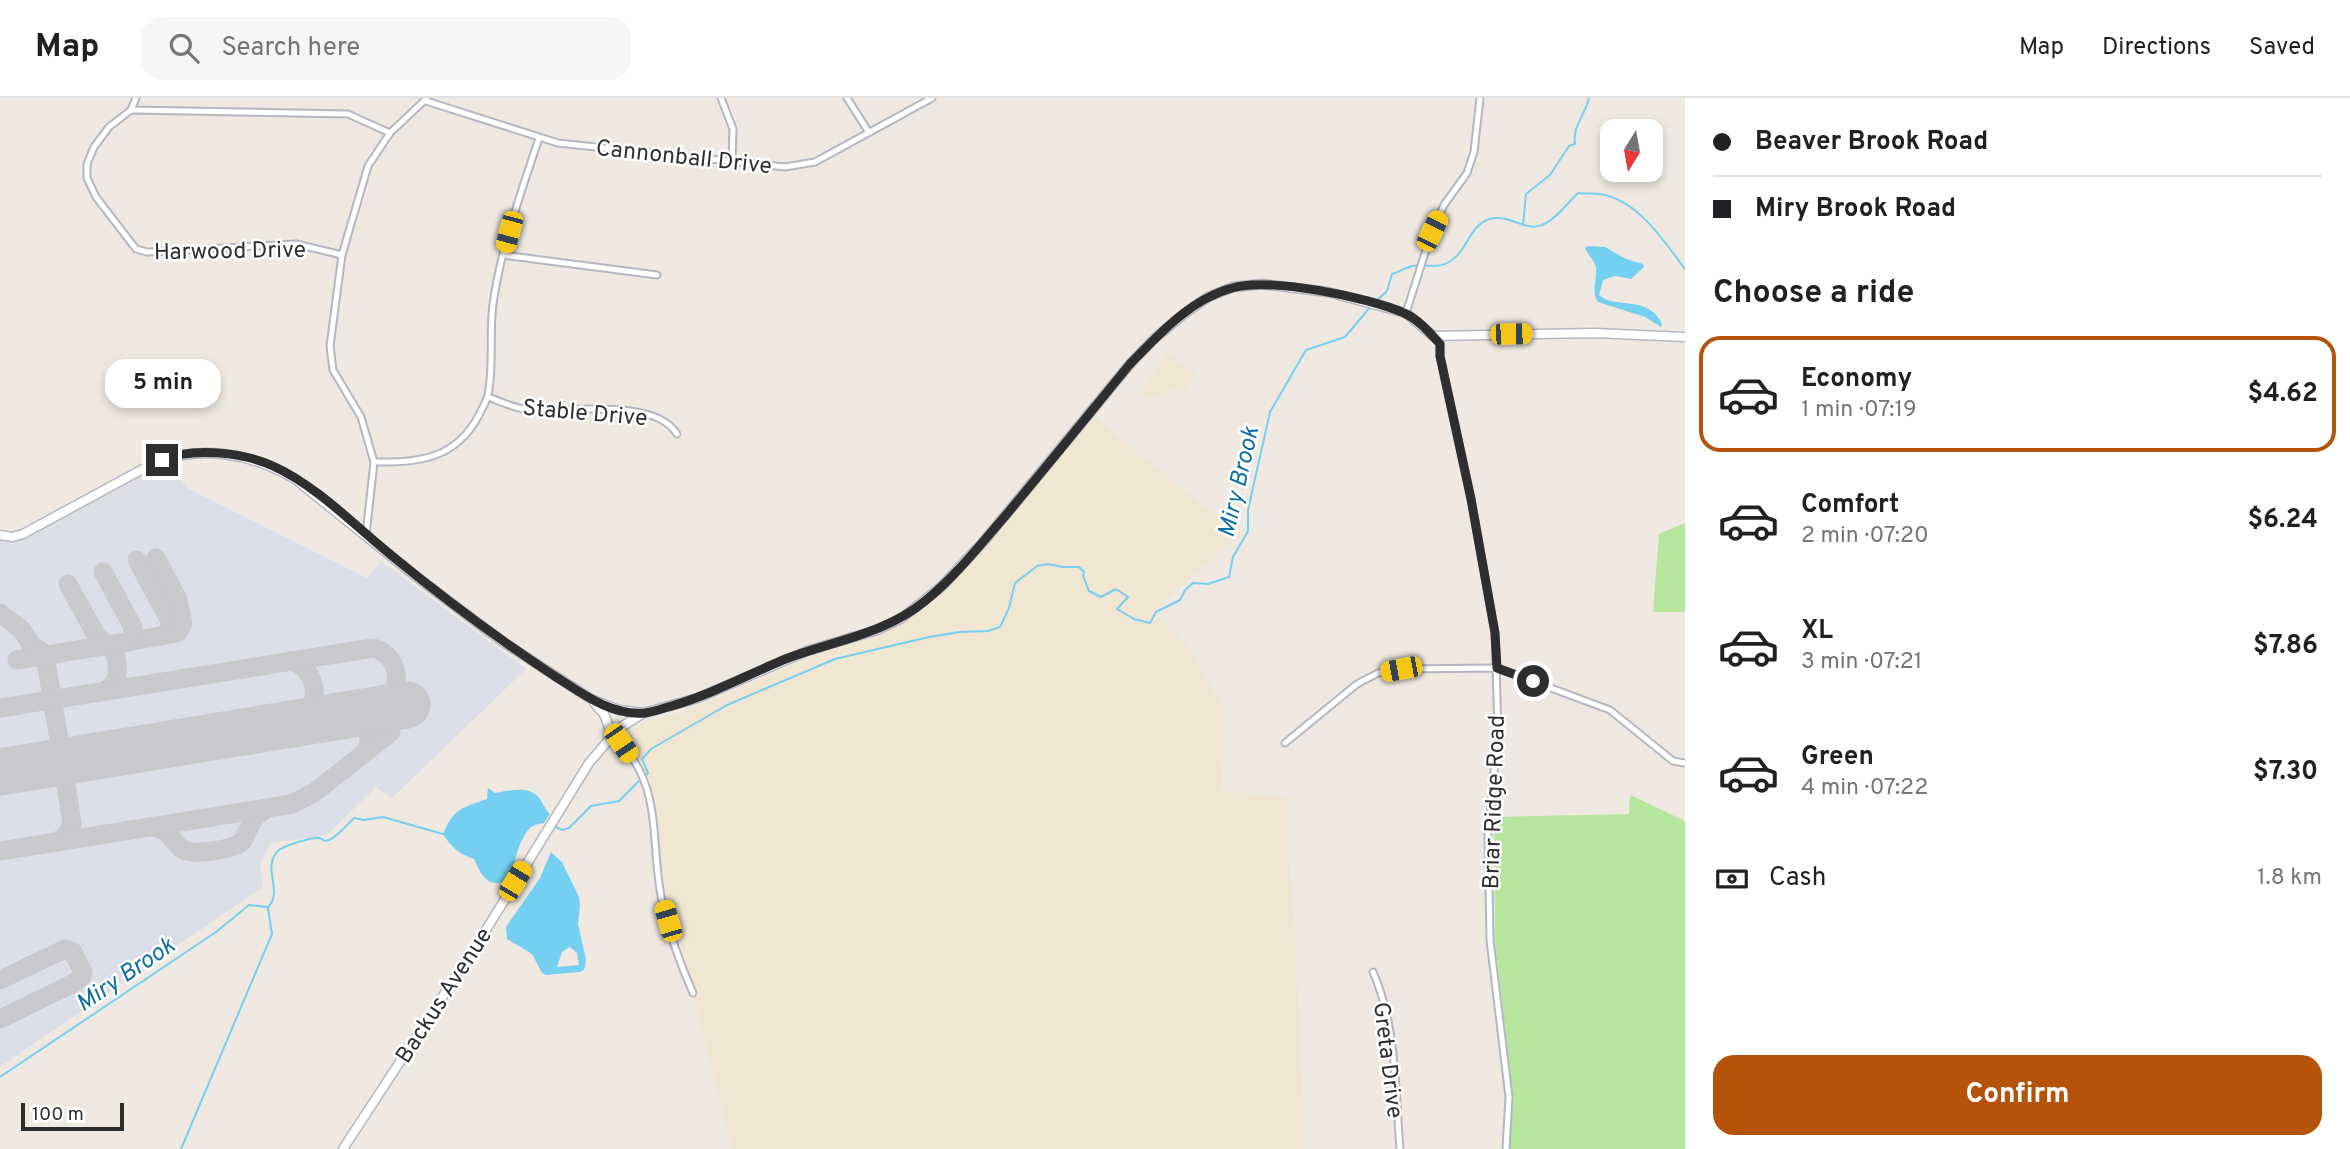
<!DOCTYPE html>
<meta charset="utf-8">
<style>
:root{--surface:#fff;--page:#f6f6f6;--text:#202124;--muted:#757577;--line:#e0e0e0;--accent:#b45309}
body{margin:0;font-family:Overpass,sans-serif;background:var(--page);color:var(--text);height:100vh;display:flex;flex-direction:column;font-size:26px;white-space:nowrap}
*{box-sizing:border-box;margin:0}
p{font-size:23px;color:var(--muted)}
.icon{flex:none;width:38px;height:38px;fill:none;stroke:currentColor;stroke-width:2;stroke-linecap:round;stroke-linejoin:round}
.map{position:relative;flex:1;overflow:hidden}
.drawer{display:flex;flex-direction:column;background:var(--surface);width:665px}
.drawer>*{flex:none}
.banner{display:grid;align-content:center;height:154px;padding:0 28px;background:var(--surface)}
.needle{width:46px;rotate:191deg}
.controls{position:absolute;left:1600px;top:21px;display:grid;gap:14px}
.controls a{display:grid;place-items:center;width:63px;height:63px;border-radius:14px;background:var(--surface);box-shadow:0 4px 10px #0003;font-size:35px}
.scale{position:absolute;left:21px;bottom:18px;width:103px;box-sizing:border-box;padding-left:7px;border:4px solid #2e2e2e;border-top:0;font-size:19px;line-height:24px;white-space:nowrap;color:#2e2e2e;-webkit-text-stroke:5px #fff;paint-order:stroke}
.end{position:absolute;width:32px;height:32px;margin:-16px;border:9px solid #2e2e2e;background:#fff;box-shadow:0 0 0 4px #fff}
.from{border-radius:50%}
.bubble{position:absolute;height:49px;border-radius:21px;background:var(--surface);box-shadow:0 4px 10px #0003;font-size:23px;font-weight:700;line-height:49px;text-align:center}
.car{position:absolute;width:21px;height:42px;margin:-21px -10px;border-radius:9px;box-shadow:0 0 5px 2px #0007;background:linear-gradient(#f5c518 24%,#345 0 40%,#f5c518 0 76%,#345 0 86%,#f5c518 0)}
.banner b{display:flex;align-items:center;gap:24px;height:66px;font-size:26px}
.banner b+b{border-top:2px solid var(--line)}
.banner i{width:18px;height:18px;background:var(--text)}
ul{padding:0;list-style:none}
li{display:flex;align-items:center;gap:21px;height:116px;margin:0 14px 10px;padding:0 14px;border:4px solid transparent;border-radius:21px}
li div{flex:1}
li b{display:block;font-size:26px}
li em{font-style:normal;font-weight:700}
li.current{border-color:var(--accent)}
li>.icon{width:63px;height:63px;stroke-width:1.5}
h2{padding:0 28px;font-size:32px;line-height:84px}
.pay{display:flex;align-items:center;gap:18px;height:77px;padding:0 28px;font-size:26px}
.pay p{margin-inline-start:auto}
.cta{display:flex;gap:14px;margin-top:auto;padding:14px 28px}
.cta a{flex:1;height:80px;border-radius:21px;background:var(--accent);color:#fff;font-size:28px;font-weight:700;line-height:80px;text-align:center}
header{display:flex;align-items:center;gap:42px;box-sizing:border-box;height:98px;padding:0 35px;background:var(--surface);border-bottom:2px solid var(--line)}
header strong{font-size:33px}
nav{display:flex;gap:38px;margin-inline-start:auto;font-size:24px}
.search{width:490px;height:63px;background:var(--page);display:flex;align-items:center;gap:18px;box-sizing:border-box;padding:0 24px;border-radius:21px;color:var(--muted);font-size:26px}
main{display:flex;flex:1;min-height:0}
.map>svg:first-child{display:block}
.education{fill:#f0e6d1}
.airport{fill:#dcdee8}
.green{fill:#b6e59e}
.water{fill:#75cff0;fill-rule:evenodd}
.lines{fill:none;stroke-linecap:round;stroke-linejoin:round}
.stream{stroke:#75cff0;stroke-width:2}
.taxiway{stroke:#c9c8cc;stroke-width:19}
.runway{stroke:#c9c8cc;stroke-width:47}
.minor-casing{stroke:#b4b7c1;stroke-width:9}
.secondary-casing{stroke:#b4b7c1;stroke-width:11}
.minor{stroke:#fff;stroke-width:5}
.secondary{stroke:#fff;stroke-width:8}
.route{stroke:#2e2e2e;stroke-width:9}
.labels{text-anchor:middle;stroke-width:5;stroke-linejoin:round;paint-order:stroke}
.street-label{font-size:23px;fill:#2e2e2e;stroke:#fff}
.water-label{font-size:24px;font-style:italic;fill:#0d6fa3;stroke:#fff}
</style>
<header>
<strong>Map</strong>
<div class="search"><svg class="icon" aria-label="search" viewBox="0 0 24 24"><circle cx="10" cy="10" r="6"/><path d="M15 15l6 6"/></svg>Search here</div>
<nav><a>Map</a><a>Directions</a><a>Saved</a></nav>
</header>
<main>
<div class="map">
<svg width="1685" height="1051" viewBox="0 0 1685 1051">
<rect width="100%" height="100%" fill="#efe9e1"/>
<!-- education -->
<g class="education">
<path d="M1167 256 1196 276 1182 296 1172 289 1163 302 1152 296 1149 302 1141 296Z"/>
<path d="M1094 319 1239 437 1152 514 1187 547 1225 613 1221 693 1288 700V754L1294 818 1305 1051H733L665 788 654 693 635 655 630 637 640 626 687 613 817 556 878 537 898 528 922 512 971 465Z"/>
</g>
<!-- airport -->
<path class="airport" d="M162 362 189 391 367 480 381 463 526 571 392 700 376 689 327 737 271 745 260 766 263 789 0 969V437L7 442Z"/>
<!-- green -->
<g class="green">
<path d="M1685 425V514H1653L1659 436Z"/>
<path d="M1630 697 1685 723V1051H1509L1513 1000 1495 844 1494 719 1629 716Z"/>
</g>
<!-- water -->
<g class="water">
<path d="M1588 148 1605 149 1626 161 1643 166 1644 169 1631 181 1615 178 1603 182 1599 197C1616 212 1648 196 1662 226L1661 229 1645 219 1598 204C1591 193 1597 183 1596 170 1595 163 1588 157 1585 150Z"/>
<path d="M488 690 495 695C507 693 525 688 536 697 542 701 544 711 550 716L544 725C538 726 532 727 528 732 518 745 514 766 510 781 489 792 482 779 474 761 459 756 451 749 443 736 454 710 462 710 487 701Z"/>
<path d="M551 754 562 764 579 799 580 807 578 826 586 862 584 872 580 874 546 877 542 875 532 856 507 841 506 829 540 780ZM570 849 577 855 579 867 557 869 562 854Z"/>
</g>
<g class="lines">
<!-- stream -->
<g class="stream">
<path d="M1523 127 1526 96 1550 77 1569 48 1575 46C1572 29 1585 17 1589 0"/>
<path d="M1375 204 1387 193 1392 176C1398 174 1405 170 1412 168 1424 166 1438 171 1449 164 1467 154 1469 128 1489 121 1512 115 1526 137 1546 125 1558 119 1568 104 1578 95 1585 96 1593 95 1600 96 1638 102 1663 142 1685 171"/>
<path d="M645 678 648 675 642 661 651 651 727 607 835 561 929 539 960 534 988 533 1000 529 1009 510 1015 485 1037 468 1048 466 1062 469H1079L1084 474 1083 478 1089 493 1101 499 1116 491 1128 499 1117 511 1134 521 1150 525 1156 514 1180 502 1185 492 1193 485 1208 486 1229 479 1233 459 1248 433V412L1270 314 1306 252 1345 239 1371 208"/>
<path d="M554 728 562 732 569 730 591 708 619 703 641 681"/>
<path d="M0 979 216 834 249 807 268 809C284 793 261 770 278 753 283 748 311 739 319 740 326 742 321 744 329 742 338 738 347 727 354 720L364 722 383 719 443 736"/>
<path d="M181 1051 272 836 268 810"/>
</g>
<!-- taxiway -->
<g class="taxiway">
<path d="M137 462 170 523 169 532 162 538"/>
<path d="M68 486 96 537 115 555C118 571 121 583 105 593"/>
<path d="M0 515 22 532 30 545 43 555 46 564 59 642 55 656 43 667 57 673 66 686 72 726 67 736 57 744"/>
<path d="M127 544 177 535 183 526 178 502 156 460"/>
<path d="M17 562 127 544 132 540 133 529 103 474"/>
<path d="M289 563C312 567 319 592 311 613L295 626"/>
<path d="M0 610 373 550C403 558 403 596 379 612"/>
<path d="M340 618C359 620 378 634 365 654"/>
<path d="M66 686 70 672 84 660"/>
<path d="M151 729C168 730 170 741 182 751 192 759 232 751 242 744L254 720 266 711"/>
<path d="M0 753 292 706 315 694 391 634"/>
<path d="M0 882 65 851 73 854 83 874 81 879 74 885 0 921"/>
</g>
<!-- runway -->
<path class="runway" d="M0 674 407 607"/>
<defs>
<g id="minor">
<path d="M136 0 131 12 109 29 94 49 87 66V80L96 99 136 151 147 154 168 153 296 146 342 157 330 248 333 272 361 319 374 364 366 437"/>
<path d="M721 0 733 31 732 64"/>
<path d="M847 0 868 33"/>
<path d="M426 3 558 45 785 69 815 64 932 0"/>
<path d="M131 12 348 16 390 35"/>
<path d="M342 157 368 68 390 35 426 1"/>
<path d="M503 157 657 177"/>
<path d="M1406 215 1432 133 1444 107 1467 75 1474 54 1480 0"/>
<path d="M1433 238 1440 246V258L1471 401 1495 535 1498 633 1488 736 1490 842 1509 999 1506 1051"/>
<path d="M488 299C499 303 512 309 524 311 564 316 654 298 677 336"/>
<path d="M374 364C419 365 456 361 479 317 482 311 486 304 488 297 494 268 489 236 493 206 501 149 521 95 539 40"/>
<path d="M612 637C665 684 649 741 662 803 669 834 680 866 693 895"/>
<path d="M1285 645 1357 586 1378 575 1401 571 1497 570 1610 612 1673 663 1685 665"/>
<path d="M1373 874C1397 929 1395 992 1400 1051"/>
</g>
<g id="secondary">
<path d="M0 437 12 439 23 436 152 366C200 346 251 355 295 381L418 480 503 544 591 601 619 612 644 615 698 600 807 553 877 532 902 520 942 488 984 443 1130 266 1155 240 1184 216 1208 199 1233 189 1262 186 1328 194 1406 215 1433 238 1595 235 1685 239"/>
<path d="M595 606 604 616 612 637"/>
<path d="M343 1051 486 832 589 665 618 631 642 616"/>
</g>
</defs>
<!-- minor casing -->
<use href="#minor" class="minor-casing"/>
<!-- secondary casing -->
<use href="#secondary" class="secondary-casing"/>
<!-- minor -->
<use href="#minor" class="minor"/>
<!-- secondary -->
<use href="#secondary" class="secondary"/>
</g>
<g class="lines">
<!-- route -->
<path class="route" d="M162 362C193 349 242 354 273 368 317 388 354 427 391 457 443 500 497 540 553 577 580 594 610 618 645 615 652 614 661 611 668 609 708 598 745 578 783 562 831 543 884 537 925 503 955 479 980 447 1006 417 1048 367 1089 316 1130 266 1159 236 1191 201 1232 190 1268 179 1369 199 1404 215 1418 221 1430 235 1440 246V258L1471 401 1495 535 1497 570 1533 583"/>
</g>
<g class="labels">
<!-- street labels -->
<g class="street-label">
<text transform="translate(684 58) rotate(6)" y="8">Cannonball Drive</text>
<text transform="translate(230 152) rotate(-1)" y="8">Harwood Drive</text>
<text transform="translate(585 314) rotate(5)" y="8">Stable Drive</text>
<text transform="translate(1493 704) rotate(-88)" y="8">Briar Ridge Road</text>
<text transform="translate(443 897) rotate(-57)" y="8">Backus Avenue</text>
<text transform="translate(1389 962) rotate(83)" y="8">Greta Drive</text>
</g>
<!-- water labels -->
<g class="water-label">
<text transform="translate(1238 384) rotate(-77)" y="8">Miry Brook</text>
<text transform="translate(125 876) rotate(-34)" y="8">Miry Brook</text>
</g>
</g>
</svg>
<div class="controls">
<a><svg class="needle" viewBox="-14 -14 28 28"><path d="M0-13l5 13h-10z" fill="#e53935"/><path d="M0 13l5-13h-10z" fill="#757577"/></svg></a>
</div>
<div class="scale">100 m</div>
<i class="end from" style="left:1533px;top:583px"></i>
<i class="end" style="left:162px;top:362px"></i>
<div class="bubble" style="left:105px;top:261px;width:116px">5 min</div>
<i class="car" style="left:1432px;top:133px;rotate:26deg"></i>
<i class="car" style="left:509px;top:134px;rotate:195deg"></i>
<i class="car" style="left:1511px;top:236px;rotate:89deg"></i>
<i class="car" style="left:1401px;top:571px;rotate:259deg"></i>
<i class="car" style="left:621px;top:645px;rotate:146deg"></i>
<i class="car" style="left:515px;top:783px;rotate:31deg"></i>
<i class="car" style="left:668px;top:823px;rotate:344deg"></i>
</div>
<section class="drawer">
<div class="banner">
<b><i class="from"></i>Beaver Brook Road</b>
<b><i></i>Miry Brook Road</b>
</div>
<h2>Choose a ride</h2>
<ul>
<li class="current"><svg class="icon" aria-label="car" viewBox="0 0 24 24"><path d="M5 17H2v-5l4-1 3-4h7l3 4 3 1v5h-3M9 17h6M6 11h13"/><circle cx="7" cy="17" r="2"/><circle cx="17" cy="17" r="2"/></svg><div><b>Economy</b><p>1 min · 07:19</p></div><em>$4.62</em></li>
<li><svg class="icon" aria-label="car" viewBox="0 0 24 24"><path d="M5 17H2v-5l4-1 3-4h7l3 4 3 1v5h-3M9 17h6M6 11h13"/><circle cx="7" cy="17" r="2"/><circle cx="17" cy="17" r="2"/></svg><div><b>Comfort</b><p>2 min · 07:20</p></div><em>$6.24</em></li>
<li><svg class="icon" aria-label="car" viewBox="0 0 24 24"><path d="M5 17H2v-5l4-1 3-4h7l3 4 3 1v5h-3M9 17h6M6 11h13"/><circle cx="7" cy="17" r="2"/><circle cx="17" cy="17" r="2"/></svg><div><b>XL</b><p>3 min · 07:21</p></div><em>$7.86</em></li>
<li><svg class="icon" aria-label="car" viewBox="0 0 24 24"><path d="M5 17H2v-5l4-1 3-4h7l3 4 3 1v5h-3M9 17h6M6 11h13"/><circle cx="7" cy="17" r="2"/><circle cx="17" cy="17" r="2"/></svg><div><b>Green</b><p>4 min · 07:22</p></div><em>$7.30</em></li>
</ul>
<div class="pay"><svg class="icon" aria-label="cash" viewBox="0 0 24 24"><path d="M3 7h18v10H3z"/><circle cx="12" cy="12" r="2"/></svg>Cash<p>1.8 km</p></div>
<div class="cta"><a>Confirm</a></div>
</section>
</main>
